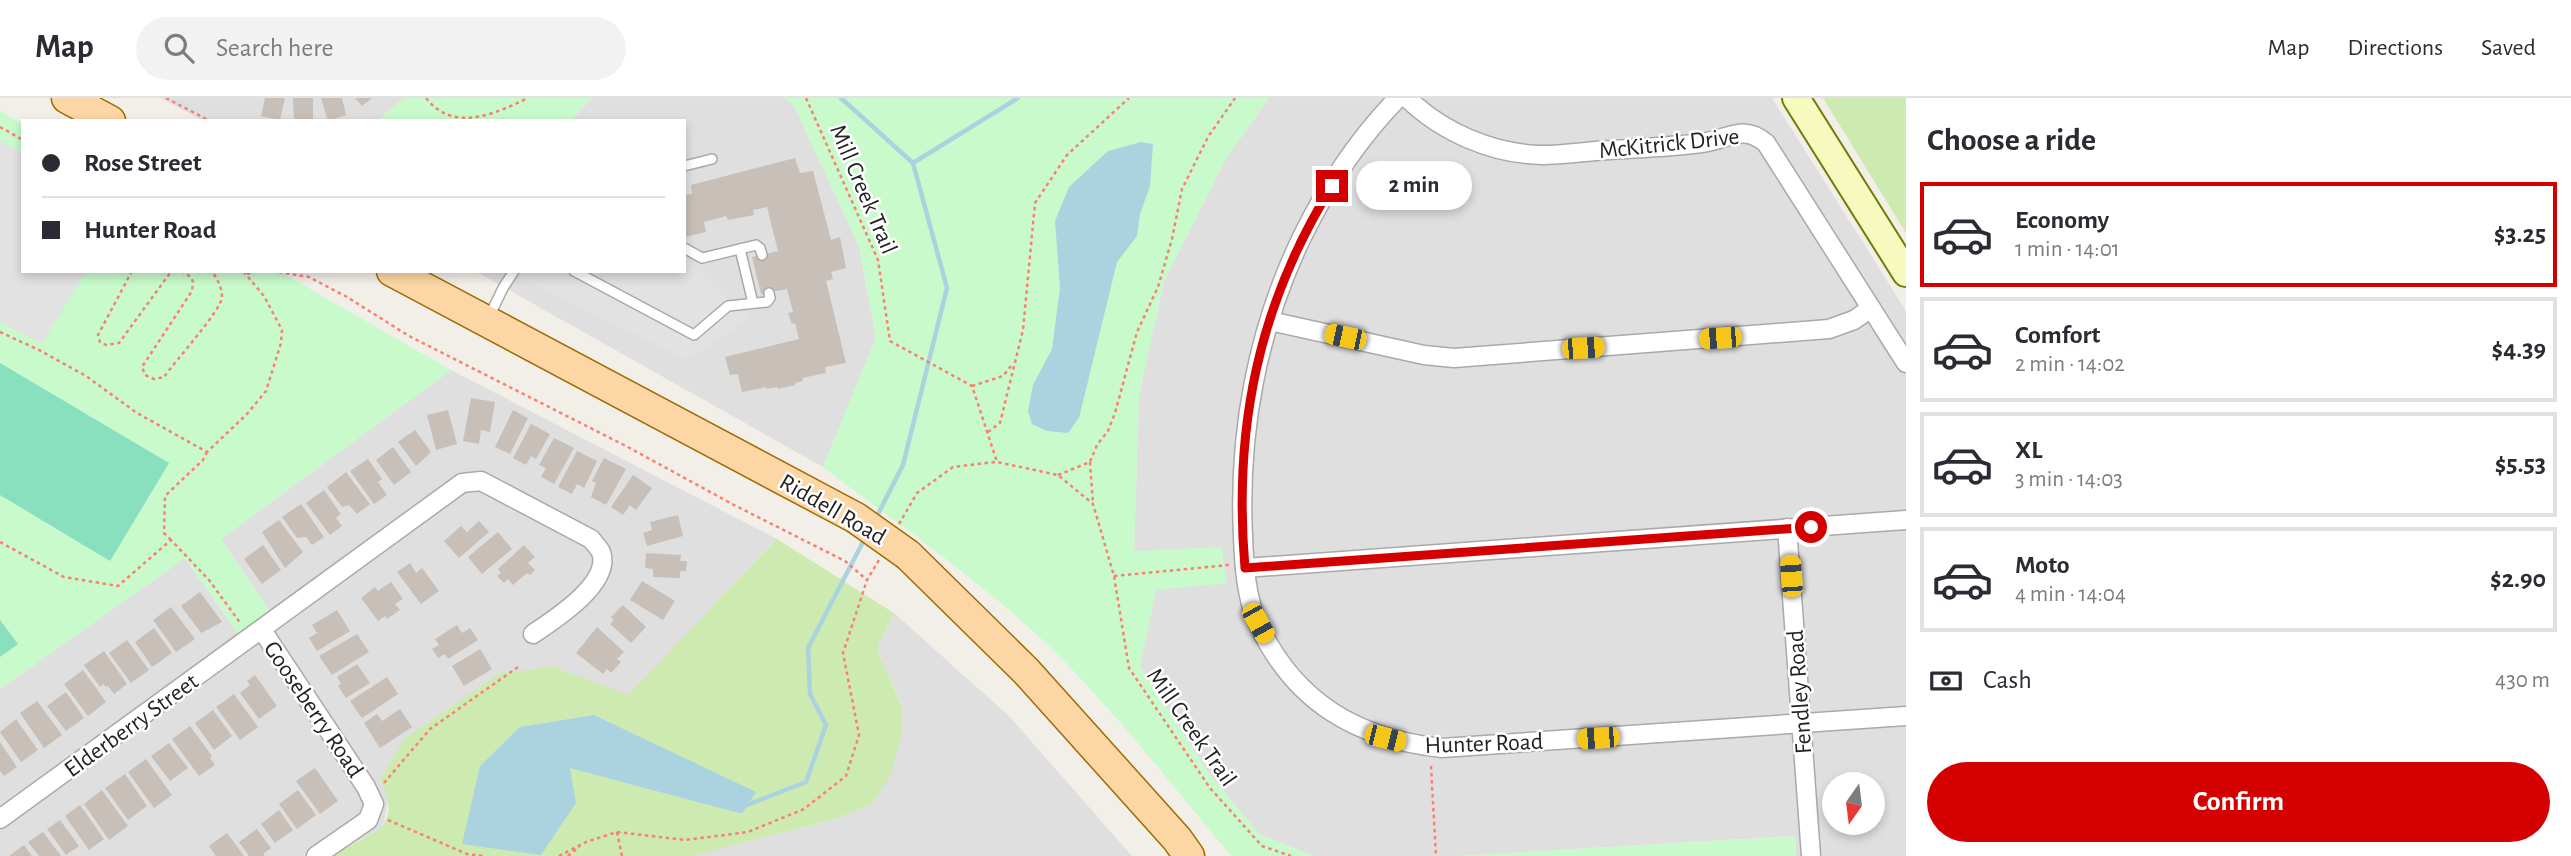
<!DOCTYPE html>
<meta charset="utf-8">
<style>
:root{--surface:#fff;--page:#f2f2f3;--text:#2b2b33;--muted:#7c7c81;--line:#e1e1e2;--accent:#d40000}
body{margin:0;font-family:"Alegreya Sans",sans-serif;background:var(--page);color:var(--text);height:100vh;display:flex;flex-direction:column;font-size:26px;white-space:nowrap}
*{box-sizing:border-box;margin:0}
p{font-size:23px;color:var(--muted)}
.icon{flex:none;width:38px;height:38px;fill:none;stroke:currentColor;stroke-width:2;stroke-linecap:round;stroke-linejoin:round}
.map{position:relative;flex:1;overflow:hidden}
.details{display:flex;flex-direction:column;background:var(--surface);width:665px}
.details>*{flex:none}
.banner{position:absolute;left:21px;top:21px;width:665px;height:154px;border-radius:0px;box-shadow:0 4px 10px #0003;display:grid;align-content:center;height:154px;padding:0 21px;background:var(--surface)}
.needle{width:46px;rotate:194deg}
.controls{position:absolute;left:1822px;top:674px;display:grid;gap:14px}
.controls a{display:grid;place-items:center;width:63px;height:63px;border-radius:50%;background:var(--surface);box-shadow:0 4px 10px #0003;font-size:35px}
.end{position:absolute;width:32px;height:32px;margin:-16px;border:9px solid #d40000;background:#fff;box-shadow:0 0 0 4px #fff}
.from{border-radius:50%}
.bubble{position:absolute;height:49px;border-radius:24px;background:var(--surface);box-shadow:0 4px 10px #0003;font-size:23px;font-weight:700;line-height:49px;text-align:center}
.car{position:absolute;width:21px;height:42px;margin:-21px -10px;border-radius:9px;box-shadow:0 0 5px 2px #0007;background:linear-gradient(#f5c518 24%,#345 0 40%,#f5c518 0 76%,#345 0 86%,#f5c518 0)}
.banner b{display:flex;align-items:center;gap:24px;height:66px;font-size:26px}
.banner b+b{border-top:2px solid var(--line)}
.banner i{width:18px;height:18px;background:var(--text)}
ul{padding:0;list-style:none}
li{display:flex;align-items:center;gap:21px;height:105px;margin:0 14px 10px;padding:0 7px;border:4px solid var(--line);border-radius:0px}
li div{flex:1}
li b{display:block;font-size:26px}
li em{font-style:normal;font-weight:700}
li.on{border-color:var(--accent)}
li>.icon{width:63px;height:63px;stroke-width:1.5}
h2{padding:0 21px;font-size:32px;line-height:84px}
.pay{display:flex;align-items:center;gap:18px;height:77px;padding:0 21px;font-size:26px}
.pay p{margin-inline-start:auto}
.button{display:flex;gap:14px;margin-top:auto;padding:14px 21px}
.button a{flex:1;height:80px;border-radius:42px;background:var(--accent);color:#fff;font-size:28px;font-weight:700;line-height:80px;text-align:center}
header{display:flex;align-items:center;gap:42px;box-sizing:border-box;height:98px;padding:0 35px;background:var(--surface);border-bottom:2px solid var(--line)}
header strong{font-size:33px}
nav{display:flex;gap:38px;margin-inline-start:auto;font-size:24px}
.search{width:490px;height:63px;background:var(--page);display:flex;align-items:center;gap:18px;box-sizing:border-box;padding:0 24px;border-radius:38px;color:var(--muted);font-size:26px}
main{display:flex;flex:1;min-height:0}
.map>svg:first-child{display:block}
.residential{fill:#e0dfdf;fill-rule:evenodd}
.grass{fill:#cdebb0;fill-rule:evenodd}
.park{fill:#c8facc}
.pitch{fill:#88e0be}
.parking{fill:#e2e2e2}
.water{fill:#aad3df}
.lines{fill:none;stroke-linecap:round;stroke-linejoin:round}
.stream{stroke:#aad3df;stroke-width:4.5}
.building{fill:#c7bfb8}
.lane-casing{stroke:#a9a9a9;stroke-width:12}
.street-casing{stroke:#a9a9a9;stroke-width:21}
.secondary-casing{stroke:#707d05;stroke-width:30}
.primary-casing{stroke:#a06b00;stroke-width:33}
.path{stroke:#fa8072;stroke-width:2.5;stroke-dasharray:3.5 3.5;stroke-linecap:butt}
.lane{stroke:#fff;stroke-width:9}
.street{stroke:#fff;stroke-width:18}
.secondary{stroke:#f7fabf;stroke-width:26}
.primary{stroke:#fcd6a4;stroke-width:30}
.primary-bridge-casing{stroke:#a06b00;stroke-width:33;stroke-linecap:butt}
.primary-bridge{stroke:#fcd6a4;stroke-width:30}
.route{stroke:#d40000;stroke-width:9}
.labels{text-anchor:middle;stroke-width:5;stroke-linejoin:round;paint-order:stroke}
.street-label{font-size:24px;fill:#222;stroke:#fff}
</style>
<header>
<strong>Map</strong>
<div class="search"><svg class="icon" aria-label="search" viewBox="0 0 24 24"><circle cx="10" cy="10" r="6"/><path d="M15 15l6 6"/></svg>Search here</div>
<nav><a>Map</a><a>Directions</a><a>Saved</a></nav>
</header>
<main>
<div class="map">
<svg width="1906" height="758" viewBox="0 0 1906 758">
<rect width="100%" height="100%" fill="#f2efe9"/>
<!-- residential -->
<g class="residential">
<path d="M161 0H404L377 23H203Z"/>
<path d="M592 0H784L793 6 859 148 876 240 823 369 475 173H684V23H570Z"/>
<path d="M1269 0H1772L1906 213V758H1796L1794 738 1457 758H1314L1259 736 1207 673 1140 568 1156 491 1226 485 1223 466 1134 453 1139 297 1164 183 1227 59ZM1834 686H1872V724H1834Z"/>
<path d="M451 272 777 441 628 598 552 568 507 577 380 681 386 695 388 705 384 724 376 736 352 745 333 758H0V591L185 460 239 537 269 512 221 441Z"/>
<path d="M894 515 1009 618 1132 758H692L835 721 871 706 901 606 877 551Z"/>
</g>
<!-- grass -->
<g class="grass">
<path d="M1823 0H1906V135Z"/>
<path d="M777 441 894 515 877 551 901 607V641L890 679 871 706 835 721 692 758H333C367 734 406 735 380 681L404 641 503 573 507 576 552 568 628 597ZM569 669 747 707 742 716Z"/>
</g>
<!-- park -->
<g class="park">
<path d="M404 0H592L570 23H377Z"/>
<path d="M784 0H1269L1227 59 1164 183 1139 297 1134 453 1222 449 1226 485 1156 492 1140 568 1207 673 1259 736 1314 758H1231C1172 687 1115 613 1049 548 980 482 899 427 823 369L876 239 859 148 793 6Z"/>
<path d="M0 13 23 26V173H279L451 272 221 441 269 512 239 537 185 460 0 591Z"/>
<path d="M1795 738 1796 758H1457Z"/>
</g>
<!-- pitch -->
<g class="pitch">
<path d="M0 265 169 365 110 463 0 397Z"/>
<path d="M0 522 18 546 0 559Z"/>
</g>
<!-- parking -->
<g class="parking">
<path d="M0 43 23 55V173H86L42 246 0 224Z"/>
<path d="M684 159 749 220 688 262 506 173H684Z"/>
</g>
<!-- water -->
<g class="water">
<path d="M1141 44 1153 46 1150 88 1140 116 1137 138 1117 164 1079 320 1068 335 1047 333 1032 326 1028 313 1033 287 1052 251 1060 190 1055 123 1069 89 1108 53Z"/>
<path d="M594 617 756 694 742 716 570 670 576 705 541 757 462 746 480 668 520 629Z"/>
</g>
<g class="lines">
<!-- stream -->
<g class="stream">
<path d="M841 0 913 65 947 190 903 367 876 420"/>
<path d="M913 65 1018 0"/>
<path d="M747 707 806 684 826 627 810 596 808 550 865 440"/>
</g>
</g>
<!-- building -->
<g class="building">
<path d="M265 0H285L280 22 261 18Z"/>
<path d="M293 0H313V23H294Z"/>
<path d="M321 0H342L346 17 328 23Z"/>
<path d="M355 0H372L362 8Z"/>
<path d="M795 60 800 75 813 73 831 142 840 139 846 170 831 174 833 181 826 183 846 265 825 269 826 275 802 280 803 283 795 285V287L778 291 777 289 766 291V289L742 294 738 276 730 277 725 259 799 241 795 225 792 226 788 215 793 214 787 191 761 196 752 159 778 153 767 109 753 112 754 117 728 122 726 118 704 124 706 134 685 139 684 97 692 96 691 87Z"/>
<path d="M471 300 495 304 490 334 481 332 479 346 463 343Z"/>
<path d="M448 312 457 346 436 352 427 317Z"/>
<path d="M513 312 528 320 510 356 495 349Z"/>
<path d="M531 326 550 336 536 361 531 358 526 367 513 360Z"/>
<path d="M415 332 431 354 416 368 398 344Z"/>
<path d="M554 340 574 350 554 386 541 379 546 370 539 367Z"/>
<path d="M393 349 411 374 394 387 376 362Z"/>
<path d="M577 353 597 363 584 390 577 386 572 396 558 389Z"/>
<path d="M604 360 626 371 606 407 591 399 596 385 592 383Z"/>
<path d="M368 361 382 381 378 384 387 397 374 406 350 373Z"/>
<path d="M346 374 370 406 357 416 349 407 342 409 327 389Z"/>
<path d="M633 377 652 390 636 412 630 407 623 417 611 409Z"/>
<path d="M324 392 341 416 336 420 342 428 330 437 306 405Z"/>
<path d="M301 406 324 439 312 447 306 439 297 440 282 419Z"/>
<path d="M678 417 683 438 647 448 643 435 652 432 650 424Z"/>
<path d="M279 422 303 454 285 470 262 434Z"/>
<path d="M479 423 489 434 459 460 444 443 461 428 467 434Z"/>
<path d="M498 434 512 451 482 476 468 459Z"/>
<path d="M263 447 281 472 262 486 244 461Z"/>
<path d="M524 447 535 459 528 465 535 472 530 477 527 475 513 487 508 481 504 485 497 478 501 475 498 471Z"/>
<path d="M646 455 681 457 680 463H687L686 473H680V480L653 479V471L645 470Z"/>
<path d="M410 465 416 475 422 470 439 493 421 506 397 474Z"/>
<path d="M642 483 675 503 663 522 630 502Z"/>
<path d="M391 484 403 501 395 506 400 512 387 521 385 518 378 523 361 500 375 489 378 493Z"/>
<path d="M200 494 222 524 201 535 181 508Z"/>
<path d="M623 507 646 529 631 545 610 526 614 522 611 519Z"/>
<path d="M171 509 195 541 176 554 153 522Z"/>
<path d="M337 512 350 533 317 553 309 540 317 535 312 527Z"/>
<path d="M457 527 462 535 470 530 478 542 448 561 445 556 438 560 432 551 439 547 435 541Z"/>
<path d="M597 529 624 554 617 561 621 564 611 575 607 571 603 576 576 555Z"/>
<path d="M154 530 172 555 152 569 135 544Z"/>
<path d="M357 536 369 554 332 577 319 558Z"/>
<path d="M127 542 149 572 131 585 109 555Z"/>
<path d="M480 551 492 571 464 588 452 568Z"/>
<path d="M104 553 127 586 114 596 108 588 106 589 103 586 100 589 84 567Z"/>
<path d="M357 566 370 585 346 600 338 588 341 586 337 579Z"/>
<path d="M83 572 106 604 88 618 64 586Z"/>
<path d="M255 577 277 608 259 621 240 595 250 587 247 583Z"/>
<path d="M387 579 398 596 362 620 350 603Z"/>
<path d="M66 594 84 620 66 633 47 608Z"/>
<path d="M234 596 258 629 240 642 216 609Z"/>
<path d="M37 603 62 637 44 650 20 615Z"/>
<path d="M400 611 412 629 380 650 364 625 377 616 382 623Z"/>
<path d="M213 612 232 638 214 652 195 625Z"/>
<path d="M16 621 38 652 21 664 0 634Z"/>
<path d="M190 628 212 658 210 660 215 667 199 678 172 641Z"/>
<path d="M0 644 17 669 4 678 0 673Z"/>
<path d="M169 645 188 670 170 683 151 658Z"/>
<path d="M146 661 172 697 154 710 128 674Z"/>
<path d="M315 670 338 703 320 716 296 683Z"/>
<path d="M125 676 147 708 128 722 105 690Z"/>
<path d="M102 692 128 728 109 742 84 706Z"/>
<path d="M298 692 316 717 297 731 279 706Z"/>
<path d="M80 707 104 741 89 752 65 718Z"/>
<path d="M279 712 293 732 275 745 261 726Z"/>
<path d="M60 722 79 748 66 757 47 731Z"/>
<path d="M257 731 271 750 263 756 265 758H249L239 744Z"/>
<path d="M43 734 61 758H39L28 744Z"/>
<path d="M227 735 244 758H216L209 748Z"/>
<path d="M24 747 32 758H9Z"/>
</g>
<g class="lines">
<defs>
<g id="lane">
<path d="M684 68 712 61"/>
<path d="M684 150 702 160 756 147 760 150 762 157"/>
<path d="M740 151 753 205"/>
<path d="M574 173 694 237 728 208 767 204 770 200 769 195"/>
<path d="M488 221 503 190 514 173"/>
</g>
<g id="street">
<path d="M1398 0C1359 40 1327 88 1302 139 1257 232 1238 335 1243 438 1244 467 1246 499 1258 526 1295 605 1358 641 1442 650L1906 618"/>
<path d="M1407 0C1442 34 1492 56 1542 57 1565 57 1588 53 1611 52 1641 50 1671 49 1701 45 1728 42 1742 25 1766 45L1906 265"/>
<path d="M1270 223 1424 257 1454 260 1829 231 1854 222 1871 210"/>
<path d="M1787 430 1811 758"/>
<path d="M1245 470 1906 422"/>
<path d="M262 532 366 689 374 706 368 722 316 758"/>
<path d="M0 721 462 385 481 383 591 441C594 445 599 450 601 454 612 485 555 521 533 536"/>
</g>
<path id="secondary" d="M1796 0 1906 175"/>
<g id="primary">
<path d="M67 0 110 23"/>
<path d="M392 173 856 420"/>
<path d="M908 457 1026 573 1177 741 1189 758"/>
</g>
</defs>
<!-- lane casing -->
<use href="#lane" class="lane-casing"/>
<!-- street casing -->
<use href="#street" class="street-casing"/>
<!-- secondary casing -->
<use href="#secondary" class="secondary-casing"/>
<!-- primary casing -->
<use href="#primary" class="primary-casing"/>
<!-- path -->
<g class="path">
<path d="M166 0 210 23"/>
<path d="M426 0C453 35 495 16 528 0"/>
<path d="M806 0 878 162 890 243 972 288 997 364 1058 377 1093 406 1114 478 1129 570 1210 690 1262 748 1291 758"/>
<path d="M0 29 23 42"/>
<path d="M132 173 98 237 100 244 106 247 119 245 170 175 175 173"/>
<path d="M181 173 191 179 193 184 192 193 142 269 145 277 154 281 164 279C175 263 221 213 222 199 222 189 217 181 212 173"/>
<path d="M272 173 309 179 347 199 409 238 626 348 734 407 845 463 867 482"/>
<path d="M494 173 496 174"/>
<path d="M247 176 255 173"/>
<path d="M0 234 39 252 86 278 137 315 207 354 247 316 266 293 281 245 282 232 264 198 243 173"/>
<path d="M972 288 1003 278 1011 268"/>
<path d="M988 334 1000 325 1023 232 1035 105 1067 57 1129 0"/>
<path d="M1090 364 1093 406"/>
<path d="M1058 377 1090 364 1097 347 1108 333 1115 315 1137 234 1158 189 1172 141 1182 91 1208 39 1235 0"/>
<path d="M899 426 917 395 953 369 995 364"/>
<path d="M171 442 164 435 165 398 203 362 207 354"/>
<path d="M0 444 64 479 118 488 171 442 209 482 241 526"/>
<path d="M1114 478 1229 467"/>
<path d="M1431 668 1436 758"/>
<path d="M384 685 430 631 518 569"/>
<path d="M388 722 467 756 483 758"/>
<path d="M617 734 622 758"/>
<path d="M559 758 586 744 617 734 685 742 748 734 804 711 846 678 859 637 843 555 867 482 879 462"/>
<path d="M568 758 580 748"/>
</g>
<!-- lane -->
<use href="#lane" class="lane"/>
<!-- street -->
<use href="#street" class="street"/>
<!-- secondary -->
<use href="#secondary" class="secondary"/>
<!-- primary -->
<use href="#primary" class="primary"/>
<defs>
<path id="primary-bridge" d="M856 420 908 457"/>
</defs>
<!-- primary-bridge casing -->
<use href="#primary-bridge" class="primary-bridge-casing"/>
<!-- primary-bridge -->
<use href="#primary-bridge" class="primary-bridge"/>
</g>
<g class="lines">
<!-- route -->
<path class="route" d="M1332 88C1258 207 1233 331 1245 470L1811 429"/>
</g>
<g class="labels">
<!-- street labels -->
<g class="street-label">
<text transform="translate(1669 45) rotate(-6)" y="8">McKitrick Drive</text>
<text transform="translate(864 91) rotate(67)" y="8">Mill Creek Trail</text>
<text transform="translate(833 411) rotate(30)" y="8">Riddell Road</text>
<text transform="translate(1799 594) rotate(-94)" y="8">Fendley Road</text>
<text transform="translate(314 611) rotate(56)" y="8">Gooseberry Road</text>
<text transform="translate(131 627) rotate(-36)" y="8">Elderberry Street</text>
<text transform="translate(1192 629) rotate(55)" y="8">Mill Creek Trail</text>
<text transform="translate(1484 645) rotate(-2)" y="8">Hunter Road</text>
</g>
</g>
</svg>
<div class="controls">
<a><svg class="needle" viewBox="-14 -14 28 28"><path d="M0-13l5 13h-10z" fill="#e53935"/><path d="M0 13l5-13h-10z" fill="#7c7c81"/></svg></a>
</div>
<i class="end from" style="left:1811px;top:429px"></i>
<i class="end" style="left:1332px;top:88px"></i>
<div class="bubble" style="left:1356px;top:63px;width:116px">2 min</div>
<i class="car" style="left:1345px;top:239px;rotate:282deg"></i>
<i class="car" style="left:1720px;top:240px;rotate:266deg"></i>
<i class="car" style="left:1583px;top:250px;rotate:86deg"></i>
<i class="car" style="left:1791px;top:478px;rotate:356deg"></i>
<i class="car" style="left:1258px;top:525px;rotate:151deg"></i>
<i class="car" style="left:1385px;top:640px;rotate:104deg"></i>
<i class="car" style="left:1598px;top:640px;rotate:266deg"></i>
<div class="banner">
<b><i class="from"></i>Rose Street</b>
<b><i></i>Hunter Road</b>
</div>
</div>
<section class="details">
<h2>Choose a ride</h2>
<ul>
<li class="on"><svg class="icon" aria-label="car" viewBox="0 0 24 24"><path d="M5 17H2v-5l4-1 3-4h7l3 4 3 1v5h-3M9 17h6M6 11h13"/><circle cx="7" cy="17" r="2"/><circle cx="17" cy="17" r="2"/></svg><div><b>Economy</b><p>1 min · 14:01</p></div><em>$3.25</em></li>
<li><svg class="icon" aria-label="car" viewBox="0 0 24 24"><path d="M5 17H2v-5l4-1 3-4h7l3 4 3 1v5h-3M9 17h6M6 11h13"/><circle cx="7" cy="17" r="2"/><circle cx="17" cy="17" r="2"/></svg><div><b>Comfort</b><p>2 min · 14:02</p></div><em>$4.39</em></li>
<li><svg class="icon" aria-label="car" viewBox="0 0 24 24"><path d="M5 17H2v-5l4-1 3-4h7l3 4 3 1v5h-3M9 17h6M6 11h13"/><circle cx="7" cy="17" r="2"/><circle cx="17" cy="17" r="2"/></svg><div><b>XL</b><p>3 min · 14:03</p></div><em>$5.53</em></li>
<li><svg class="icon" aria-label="car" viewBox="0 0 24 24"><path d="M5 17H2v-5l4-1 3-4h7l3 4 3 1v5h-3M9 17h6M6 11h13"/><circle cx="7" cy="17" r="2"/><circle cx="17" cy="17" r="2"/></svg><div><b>Moto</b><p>4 min · 14:04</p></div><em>$2.90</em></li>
</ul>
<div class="pay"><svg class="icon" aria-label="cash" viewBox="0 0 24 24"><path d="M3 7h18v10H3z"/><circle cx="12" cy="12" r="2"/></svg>Cash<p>430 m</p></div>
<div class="button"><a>Confirm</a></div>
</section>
</main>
